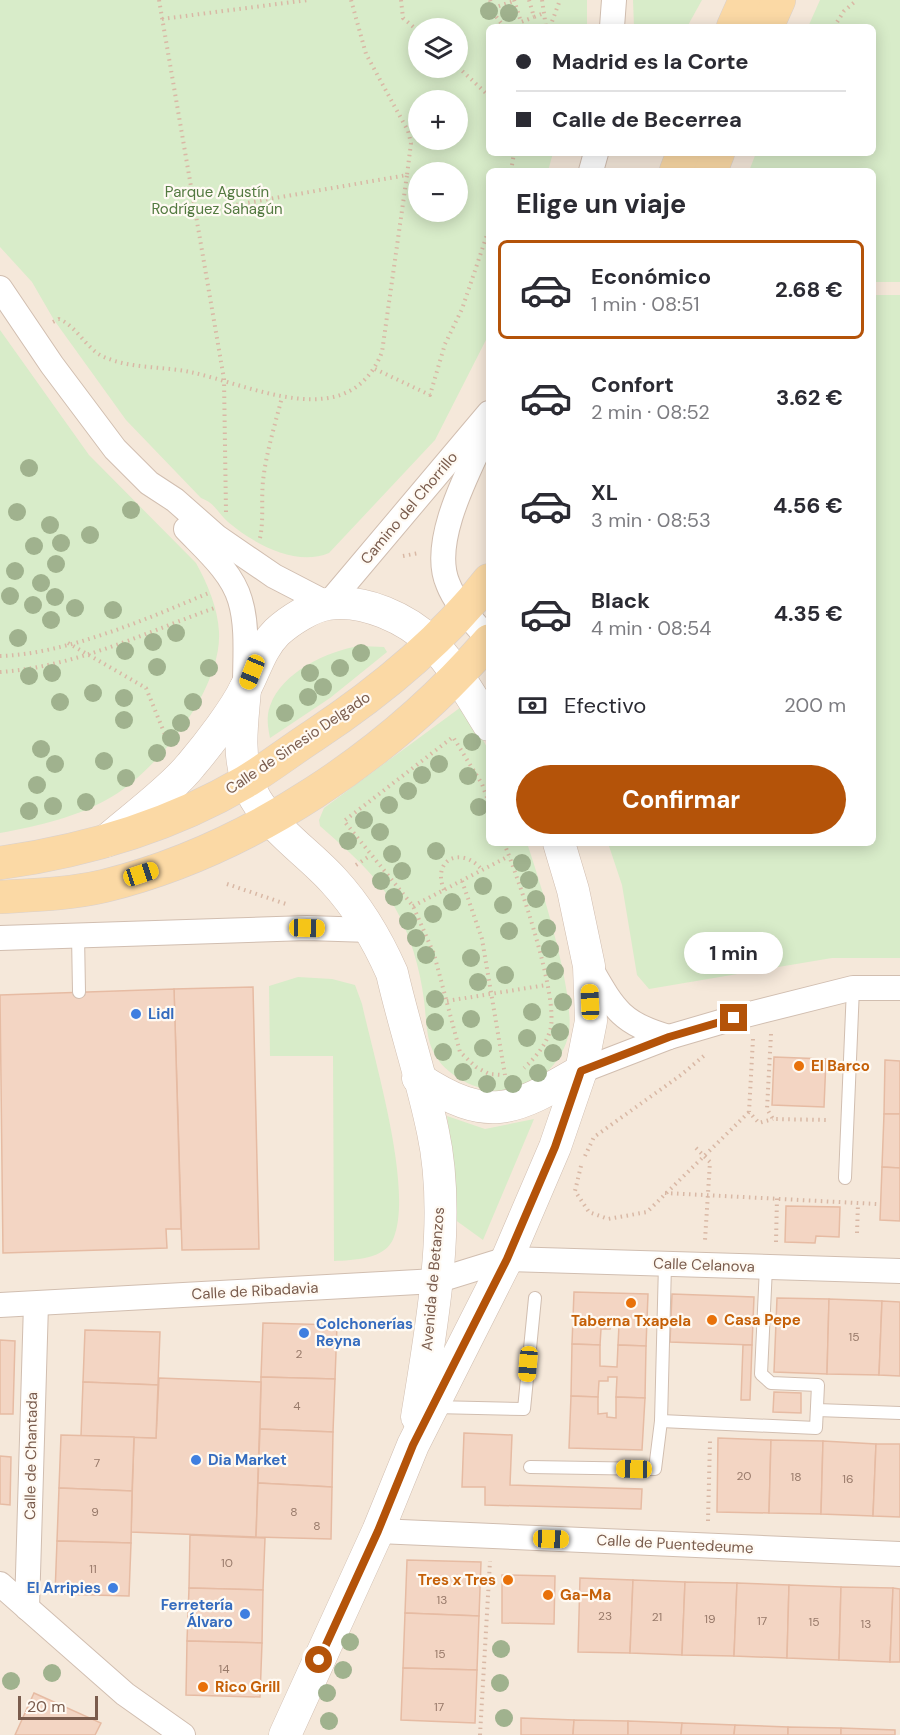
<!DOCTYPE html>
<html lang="es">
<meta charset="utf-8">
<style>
:root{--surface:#fff;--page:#f7f7f7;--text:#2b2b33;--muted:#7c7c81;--line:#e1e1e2;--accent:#b45309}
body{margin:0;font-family:"DM Sans",sans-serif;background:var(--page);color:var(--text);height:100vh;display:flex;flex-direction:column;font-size:22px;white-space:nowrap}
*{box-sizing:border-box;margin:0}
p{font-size:20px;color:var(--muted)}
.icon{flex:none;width:33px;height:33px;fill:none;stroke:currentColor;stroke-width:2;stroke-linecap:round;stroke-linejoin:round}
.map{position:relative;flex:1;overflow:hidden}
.panel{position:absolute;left:486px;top:168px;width:390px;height:678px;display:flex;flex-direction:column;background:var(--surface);border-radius:9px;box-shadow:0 3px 15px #0003}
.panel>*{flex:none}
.banner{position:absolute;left:486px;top:24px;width:390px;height:132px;border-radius:9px;box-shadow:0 3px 15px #0003;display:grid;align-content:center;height:132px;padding:0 30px;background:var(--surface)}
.tools{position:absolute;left:408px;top:18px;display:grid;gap:12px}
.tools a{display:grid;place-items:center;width:60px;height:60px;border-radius:50%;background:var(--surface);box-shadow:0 3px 15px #0003;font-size:30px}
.scale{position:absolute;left:18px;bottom:15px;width:80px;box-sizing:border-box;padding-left:6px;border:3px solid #7a5c4d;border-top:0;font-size:16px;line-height:21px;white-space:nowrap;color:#7a5c4d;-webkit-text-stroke:4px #fffaf3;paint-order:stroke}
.end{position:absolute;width:27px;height:27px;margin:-14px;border:8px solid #b45309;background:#fff;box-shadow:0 0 0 3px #fff}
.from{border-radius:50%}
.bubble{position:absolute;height:42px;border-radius:21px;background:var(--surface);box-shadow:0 3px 15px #0003;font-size:20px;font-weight:700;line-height:42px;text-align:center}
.car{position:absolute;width:18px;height:36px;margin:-18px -9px;border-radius:8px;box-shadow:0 0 4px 2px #0007;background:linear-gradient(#f5c518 24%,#345 0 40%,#f5c518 0 76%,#345 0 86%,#f5c518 0)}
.banner b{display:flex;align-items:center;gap:21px;height:57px;font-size:22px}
.banner b+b{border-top:2px solid var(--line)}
.banner i{width:15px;height:15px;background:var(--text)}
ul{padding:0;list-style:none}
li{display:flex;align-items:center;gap:18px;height:99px;margin:0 12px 9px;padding:0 18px;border:3px solid transparent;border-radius:9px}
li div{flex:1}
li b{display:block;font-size:22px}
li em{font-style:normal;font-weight:700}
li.active{border-color:var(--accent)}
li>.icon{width:54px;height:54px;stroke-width:1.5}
h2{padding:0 30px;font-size:27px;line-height:72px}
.pay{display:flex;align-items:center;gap:15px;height:66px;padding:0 30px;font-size:22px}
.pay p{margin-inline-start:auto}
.button{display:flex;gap:12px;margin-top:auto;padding:12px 30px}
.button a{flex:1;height:69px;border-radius:36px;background:var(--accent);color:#fff;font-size:24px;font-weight:700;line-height:69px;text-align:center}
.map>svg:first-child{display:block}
.residential{fill:#f5e8da;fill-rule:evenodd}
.green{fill:#d8ecc9;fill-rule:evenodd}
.building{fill:#f3d5c3;stroke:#e6bba3;stroke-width:1.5}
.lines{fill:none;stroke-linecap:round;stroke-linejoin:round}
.service-casing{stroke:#d1beb0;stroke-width:14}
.minor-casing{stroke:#d1beb0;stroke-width:26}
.tertiary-casing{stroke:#d1beb0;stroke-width:33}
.primary-casing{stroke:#dad1cd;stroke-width:34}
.path{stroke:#d9b8a5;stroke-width:4;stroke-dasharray:1.5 4.5;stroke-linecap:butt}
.service{stroke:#fff;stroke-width:12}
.minor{stroke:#fff;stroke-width:24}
.tertiary{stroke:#fff;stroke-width:32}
.primary{stroke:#fbd9a5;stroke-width:33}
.tree{fill:#a0b28e}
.route{stroke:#b45309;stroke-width:8}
.shop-dot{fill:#3f7fe0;stroke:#fffaf3;stroke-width:2}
.food-dot{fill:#e8710a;stroke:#fffaf3;stroke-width:2}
.labels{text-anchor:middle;stroke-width:4.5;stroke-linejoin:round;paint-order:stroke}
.number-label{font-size:12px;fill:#987a6a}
.park-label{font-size:15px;fill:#537a41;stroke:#fffaf3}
.street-label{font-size:15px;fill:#7a5c4d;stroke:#fffaf3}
.shop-label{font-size:15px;font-weight:bold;fill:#366cbe;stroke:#fffaf3;text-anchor:start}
.food-label{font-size:15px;font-weight:bold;fill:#c56008;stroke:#fffaf3;text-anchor:start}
</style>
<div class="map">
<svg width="900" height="1735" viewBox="0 0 900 1735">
<rect width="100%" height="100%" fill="#fdf6ec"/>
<!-- residential -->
<path class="residential" d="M0 0H900V1735H0ZM489 27H873V153H489ZM418 28H458V68H418ZM418 100H458V140H418ZM489 171H873V843H489ZM418 172H458V212H418Z"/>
<!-- green -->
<g class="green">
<path d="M0 0H587V27H489V153H553L548 171H489V334L435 440 329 553C296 567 254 544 228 522 217 512 215 503 201 498L126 420 54 320 32 282 0 247ZM418 28H458V68H418ZM418 100H458V140H418ZM418 172H458V212H418Z"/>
<path d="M633 0H702L687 27H634Z"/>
<path d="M820 0H900V282H873V171H749L756 153H873V27H808Z"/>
<path d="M873 295H900V958H832L649 989 637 975 622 885 608 843H873Z"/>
<path d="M0 330 89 455 196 563C207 583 218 608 219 632 222 688 159 768 113 796 79 817 38 826 0 833Z"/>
<path d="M360 646 384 647 387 652 330 698 270 738C268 727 266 717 270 706 282 672 327 651 360 646Z"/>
<path d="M461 707 467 711 489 751V843H527C540 882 578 1001 568 1037 563 1056 547 1077 529 1084 515 1089 503 1093 489 1090 467 1086 441 1071 432 1049 426 1035 426 1016 424 1000 420 969 410 933 394 906 376 874 347 850 320 826L319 820 324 808Z"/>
<path d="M298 977 332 979 355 985 362 1004C374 1059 413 1187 394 1237 386 1260 353 1260 334 1261L333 1056H270L269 986Z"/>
<path d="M447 1116 485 1129 534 1119 483 1240 454 1219 453 1159Z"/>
</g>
<!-- building -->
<g class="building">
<path d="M253 987 259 1249 182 1250 174 989Z"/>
<path d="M174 989 181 1229H166L167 1248 3 1253 0 995Z"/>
<path d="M774 1057 826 1059 824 1107 772 1105Z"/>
<path d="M885 1060 900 1061V1114H884Z"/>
<path d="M884 1114H900V1168L882 1167Z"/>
<path d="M882 1167 900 1168V1221L880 1220Z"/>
<path d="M786 1206 840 1207 839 1237 816 1236 815 1243 785 1242Z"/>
<path d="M574 1292 648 1294 646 1346 618 1345 619 1325H610V1329H601L600 1345 572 1344Z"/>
<path d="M672 1294 754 1297 752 1345 670 1342Z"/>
<path d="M777 1298 829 1299 827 1374 774 1372Z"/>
<path d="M829 1299 882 1301 879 1375 827 1374Z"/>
<path d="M882 1301 900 1302V1376L879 1375Z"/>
<path d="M263 1323 337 1325 335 1379 261 1377Z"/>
<path d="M85 1330 160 1332 158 1385 83 1382Z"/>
<path d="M0 1340 15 1341 13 1414H0Z"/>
<path d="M572 1344 600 1345V1366L617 1367 618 1345 646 1346 645 1398 616 1397 617 1377H608V1381H599L598 1397 571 1396Z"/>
<path d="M743 1345H752L750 1400H741Z"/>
<path d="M261 1377 335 1379 333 1432 260 1429Z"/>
<path d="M159 1378 261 1382 256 1537 131 1532 134 1437 156 1438Z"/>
<path d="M83 1382 158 1385 156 1438 81 1436Z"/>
<path d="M774 1392 801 1393V1413L773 1412Z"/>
<path d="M571 1396 598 1397V1414L607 1413V1417L616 1418V1397L645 1398 642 1450 569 1448Z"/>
<path d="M260 1429 333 1432 332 1487 258 1483Z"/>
<path d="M464 1433 512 1435 510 1485 642 1489 641 1509 485 1505V1487H462Z"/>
<path d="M61 1435 134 1437 132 1491 59 1488Z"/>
<path d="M718 1438 771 1440 769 1513 717 1512Z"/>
<path d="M771 1440 823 1441 821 1514 769 1513Z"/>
<path d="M823 1441 876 1444 873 1516 821 1514Z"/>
<path d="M876 1444H900V1517L873 1516Z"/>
<path d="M0 1456 11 1457 10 1505 0 1504Z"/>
<path d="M258 1483 332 1487 331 1539 256 1537Z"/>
<path d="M59 1488 132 1491 131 1543 57 1541Z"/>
<path d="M190 1535 265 1538 263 1590 189 1588Z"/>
<path d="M57 1541 131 1543 129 1596 55 1594Z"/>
<path d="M407 1560 481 1562 479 1616 405 1613Z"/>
<path d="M502 1575 555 1576 554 1624 502 1623Z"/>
<path d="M580 1578 633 1580 630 1653 578 1652Z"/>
<path d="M633 1580 685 1582 682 1655 630 1653Z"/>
<path d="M685 1582 737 1583 734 1656 682 1655Z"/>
<path d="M737 1583 789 1585 787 1658 734 1656Z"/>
<path d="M789 1585 841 1587 839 1660 787 1658Z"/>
<path d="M841 1587 893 1588 890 1662 839 1660Z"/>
<path d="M189 1588 263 1590 262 1643 187 1641Z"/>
<path d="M893 1588 900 1589V1662H890Z"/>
<path d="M405 1613 479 1616 477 1670 403 1668Z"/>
<path d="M187 1641 262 1643 260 1697 186 1695Z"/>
<path d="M403 1668 477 1670 475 1723 401 1720Z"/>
<path d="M34 1693 101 1723 95 1735H15Z"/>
<path d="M521 1718 574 1720 573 1735H521Z"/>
<path d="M574 1720 628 1721V1735H573Z"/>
<path d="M628 1721 682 1723 681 1735H628Z"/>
<path d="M682 1723 735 1725 734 1735H681Z"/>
<path d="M735 1725 788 1727V1735H734Z"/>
<path d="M788 1727 841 1728V1735H788Z"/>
<path d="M841 1728 895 1730V1735H841Z"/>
</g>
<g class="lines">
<defs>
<g id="service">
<path d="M78 935 79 992"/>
<path d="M845 1178 853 988"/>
<path d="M434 1407 524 1409 535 1298"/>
<path d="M817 1410 900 1413"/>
<path d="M661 1421 816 1428 818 1385 771 1383 761 1374 766 1267"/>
<path d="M530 1467 655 1469 661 1421 665 1264"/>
</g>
<g id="minor">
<path d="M612 27 614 0"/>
<path d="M591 171 596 153"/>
<path d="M0 288 52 365 115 449 149 483 175 500 217 537 274 576 328 604 489 413"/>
<path d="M489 427C471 467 429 541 448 584 456 605 475 623 489 640"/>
<path d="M186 529C205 549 232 572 240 600 248 626 245 658 245 685"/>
<path d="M0 938 307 928 370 930"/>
<path d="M591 969C614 1009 622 1024 669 1037"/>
<path d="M581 1071 669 1037 734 1018 853 988H900"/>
<path d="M0 1305 436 1281 507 1259 900 1271"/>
<path d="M378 1531 900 1554"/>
<path d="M0 1584 125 1694 183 1735"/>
<path d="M27 1608 36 1304"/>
</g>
<g id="tertiary">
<path d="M245 689C243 718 237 751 247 780 260 822 305 849 333 880 358 907 377 939 392 973 404 1026 422 1078 433 1132 452 1219 431 1330 417 1417"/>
<path d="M106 841C131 819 172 789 191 765 208 745 235 710 246 687 256 668 261 648 277 632 289 621 312 606 328 604 363 598 408 619 432 643 455 668 471 696 489 725"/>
<path d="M418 1078C489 1125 514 1110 581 1071"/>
<path d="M285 1735 378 1531 413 1445 507 1259 555 1147 581 1071 591 1021 589 966 573 890 559 843"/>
</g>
<g id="primary">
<path d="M733 27 745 0"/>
<path d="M767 27 779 0"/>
<path d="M676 171 683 153"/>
<path d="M711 171 718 153"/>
<path d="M0 863C85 851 170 826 245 782 268 768 290 751 313 736 378 693 441 642 489 580"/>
<path d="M0 897C34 895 70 894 104 886 250 850 391 754 489 641"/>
</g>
</defs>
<!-- service casing -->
<use href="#service" class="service-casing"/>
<!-- minor casing -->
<use href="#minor" class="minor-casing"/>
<!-- tertiary casing -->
<use href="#tertiary" class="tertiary-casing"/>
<!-- primary casing -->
<use href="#primary" class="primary-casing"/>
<!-- path -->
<g class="path">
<path d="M159 0 224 379 226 513"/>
<path d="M401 0 403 18 418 31"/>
<path d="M490 0 495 15 504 27"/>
<path d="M514 0 521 22 534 17"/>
<path d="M529 0 534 17 544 13"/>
<path d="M542 0 546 27"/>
<path d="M493 8 514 1"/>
<path d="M162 19 308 0"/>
<path d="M550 27 560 0"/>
<path d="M834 27 844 11 857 0"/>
<path d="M458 67 489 96"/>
<path d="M511 171 514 153"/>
<path d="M195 212 407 175 411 143 408 131 366 54 351 0"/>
<path d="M53 322 59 319C78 327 86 349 104 357 131 369 162 366 190 372 252 385 349 436 382 352L407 175"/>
<path d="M375 369 430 395 445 344 462 309 489 229"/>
<path d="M260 538C264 519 261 501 263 481 266 453 275 425 282 397"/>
<path d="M403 556 419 553"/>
<path d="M68 643 146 688 170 747"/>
<path d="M0 656C67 654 149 618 211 592"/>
<path d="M0 672C75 667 147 632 217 607"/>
<path d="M489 803 482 784 453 737 344 821 413 906 434 954 460 1052 476 1067 489 1074 503 1075"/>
<path d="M504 843C518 877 560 998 550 1031 545 1046 536 1057 524 1068"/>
<path d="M356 865 371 855"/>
<path d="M462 881 482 939 505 1075"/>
<path d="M227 884 286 904"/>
<path d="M444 890C431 858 463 846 482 870"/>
<path d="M413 906 509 856"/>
<path d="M447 1001 546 985"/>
<path d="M771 1034 767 1109 773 1119 828 1120"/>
<path d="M753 1039 749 1112 759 1123 773 1119"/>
<path d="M696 1148 710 1162 705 1240"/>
<path d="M585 1156 594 1137 681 1075 706 1054"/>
<path d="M581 1166 575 1191 589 1212 608 1219 647 1212 749 1112"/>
<path d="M665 1193 877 1204"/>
<path d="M857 1233 858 1203"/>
<path d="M776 1242 777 1198"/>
<path d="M708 1521 710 1441"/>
<path d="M480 1735 490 1561"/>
</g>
<!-- service -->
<use href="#service" class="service"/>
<!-- minor -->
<use href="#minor" class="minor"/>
<!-- tertiary -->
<use href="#tertiary" class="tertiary"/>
<!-- primary -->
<use href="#primary" class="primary"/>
</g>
<!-- trees -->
<g class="tree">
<circle cx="489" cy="11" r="9"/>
<circle cx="509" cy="13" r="9"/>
<circle cx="29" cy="468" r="9"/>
<circle cx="131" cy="510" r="9"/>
<circle cx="17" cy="512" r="9"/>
<circle cx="50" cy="525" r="9"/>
<circle cx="90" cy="535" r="9"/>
<circle cx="61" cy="543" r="9"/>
<circle cx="34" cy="546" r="9"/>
<circle cx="56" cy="564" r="9"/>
<circle cx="15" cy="571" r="9"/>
<circle cx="41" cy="583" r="9"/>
<circle cx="10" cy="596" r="9"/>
<circle cx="55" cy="597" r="9"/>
<circle cx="33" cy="605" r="9"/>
<circle cx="75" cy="608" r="9"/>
<circle cx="113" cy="610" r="9"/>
<circle cx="51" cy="620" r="9"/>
<circle cx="176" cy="633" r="9"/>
<circle cx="18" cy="638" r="9"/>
<circle cx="153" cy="642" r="9"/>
<circle cx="125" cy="651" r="9"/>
<circle cx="361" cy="653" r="9"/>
<circle cx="157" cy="667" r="9"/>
<circle cx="209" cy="668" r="9"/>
<circle cx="340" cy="668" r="9"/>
<circle cx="52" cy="673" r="9"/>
<circle cx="310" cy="673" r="9"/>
<circle cx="29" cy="676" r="9"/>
<circle cx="323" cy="687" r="9"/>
<circle cx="93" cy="693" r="9"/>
<circle cx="308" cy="697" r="9"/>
<circle cx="124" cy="698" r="9"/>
<circle cx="60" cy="702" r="9"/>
<circle cx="193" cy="702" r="9"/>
<circle cx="285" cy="713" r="9"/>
<circle cx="124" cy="720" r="9"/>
<circle cx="181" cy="723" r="9"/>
<circle cx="171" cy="738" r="9"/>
<circle cx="472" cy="742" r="9"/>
<circle cx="41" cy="749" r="9"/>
<circle cx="157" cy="753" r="9"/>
<circle cx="104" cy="761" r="9"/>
<circle cx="55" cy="764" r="9"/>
<circle cx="439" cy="764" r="9"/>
<circle cx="422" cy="775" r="9"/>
<circle cx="468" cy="776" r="9"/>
<circle cx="126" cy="778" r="9"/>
<circle cx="37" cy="785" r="9"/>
<circle cx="408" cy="791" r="9"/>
<circle cx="86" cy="802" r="9"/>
<circle cx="389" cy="805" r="9"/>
<circle cx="53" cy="806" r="9"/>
<circle cx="479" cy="807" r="9"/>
<circle cx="29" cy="811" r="9"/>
<circle cx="364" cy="820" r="9"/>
<circle cx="380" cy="832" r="9"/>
<circle cx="348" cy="841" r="9"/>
<circle cx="436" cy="851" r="9"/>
<circle cx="392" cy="854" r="9"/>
<circle cx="522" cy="863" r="9"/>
<circle cx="402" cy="871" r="9"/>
<circle cx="529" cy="880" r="9"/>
<circle cx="381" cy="881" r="9"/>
<circle cx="483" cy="886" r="9"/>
<circle cx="394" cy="897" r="9"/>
<circle cx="536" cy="899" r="9"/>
<circle cx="452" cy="902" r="9"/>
<circle cx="503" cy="905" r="9"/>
<circle cx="433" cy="914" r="9"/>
<circle cx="408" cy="921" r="9"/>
<circle cx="547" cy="928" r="9"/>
<circle cx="509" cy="931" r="9"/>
<circle cx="416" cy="938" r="9"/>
<circle cx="550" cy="949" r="9"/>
<circle cx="426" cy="955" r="9"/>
<circle cx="471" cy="958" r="9"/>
<circle cx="555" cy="971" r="9"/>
<circle cx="505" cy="975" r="9"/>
<circle cx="478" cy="982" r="9"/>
<circle cx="435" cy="999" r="9"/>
<circle cx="563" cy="1002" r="9"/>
<circle cx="532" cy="1012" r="9"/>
<circle cx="471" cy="1019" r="9"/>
<circle cx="435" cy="1022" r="9"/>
<circle cx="560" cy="1032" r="9"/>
<circle cx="527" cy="1038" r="9"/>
<circle cx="483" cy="1048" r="9"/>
<circle cx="443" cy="1052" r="9"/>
<circle cx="553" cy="1053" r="9"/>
<circle cx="463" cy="1072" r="9"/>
<circle cx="538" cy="1073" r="9"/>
<circle cx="487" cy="1084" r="9"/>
<circle cx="513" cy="1084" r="9"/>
<circle cx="350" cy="1642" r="9"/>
<circle cx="501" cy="1649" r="9"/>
<circle cx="343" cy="1670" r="9"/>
<circle cx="52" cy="1673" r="9"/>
<circle cx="11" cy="1681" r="9"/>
<circle cx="500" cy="1683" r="9"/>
<circle cx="327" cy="1693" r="9"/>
<circle cx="504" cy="1718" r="9"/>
<circle cx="329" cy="1721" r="9"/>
</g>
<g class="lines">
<!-- route -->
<path class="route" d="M319 1660 378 1531 413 1445 507 1259 555 1147 581 1071 669 1037 734 1018"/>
</g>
<!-- markers -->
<g class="shop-dot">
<circle cx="136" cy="1014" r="6"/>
<circle cx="304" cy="1333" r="6"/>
<circle cx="196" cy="1460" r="6"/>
<circle cx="113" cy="1588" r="6"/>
<circle cx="245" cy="1614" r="6"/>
</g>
<g class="food-dot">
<circle cx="799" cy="1066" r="6"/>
<circle cx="631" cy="1303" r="6"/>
<circle cx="712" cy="1320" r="6"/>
<circle cx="508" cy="1580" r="6"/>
<circle cx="548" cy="1595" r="6"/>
<circle cx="203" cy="1687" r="6"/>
</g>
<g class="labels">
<!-- number labels -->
<g class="number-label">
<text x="854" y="1341">15</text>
<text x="299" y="1358">2</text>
<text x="297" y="1410">4</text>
<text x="97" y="1467">7</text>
<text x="744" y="1480">20</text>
<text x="796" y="1481">18</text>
<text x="848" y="1483">16</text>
<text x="95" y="1516">9</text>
<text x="294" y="1516">8</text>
<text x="317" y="1530">8</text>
<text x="227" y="1567">10</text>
<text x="93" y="1573">11</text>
<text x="442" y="1604">13</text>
<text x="605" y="1620">23</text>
<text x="657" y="1621">21</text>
<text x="710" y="1623">19</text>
<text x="762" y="1625">17</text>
<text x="814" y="1626">15</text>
<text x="866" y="1628">13</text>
<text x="440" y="1658">15</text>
<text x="224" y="1673">14</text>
<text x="439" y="1711">17</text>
</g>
<!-- park labels -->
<g class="park-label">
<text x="217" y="197">Parque Agustín<tspan x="217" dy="17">Rodríguez Sahagún</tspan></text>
</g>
<!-- street labels -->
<g class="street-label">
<text transform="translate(409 508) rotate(-50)" y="5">Camino del Chorrillo</text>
<text transform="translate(298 743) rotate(-34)" y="5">Calle de Sinesio Delgado</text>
<text transform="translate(704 1265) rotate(2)" y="5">Calle Celanova</text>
<text transform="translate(433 1279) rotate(-85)" y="5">Avenida de Betanzos</text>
<text transform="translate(255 1291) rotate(-3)" y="5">Calle de Ribadavia</text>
<text transform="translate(31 1456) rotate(-89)" y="5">Calle de Chantada</text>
<text transform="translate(675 1544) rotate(3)" y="5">Calle de Puentedeume</text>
</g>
<!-- shop labels -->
<g class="shop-label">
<text x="148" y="1019">Lidl</text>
<text x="316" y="1329">Colchonerías<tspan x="316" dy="17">Reyna</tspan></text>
<text x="208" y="1465">Dia Market</text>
<text x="101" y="1593" text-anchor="end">El Arripies</text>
<text x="233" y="1610" text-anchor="end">Ferretería<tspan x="233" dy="17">Álvaro</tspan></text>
</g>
<!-- food labels -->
<g class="food-label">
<text x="811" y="1071">El Barco</text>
<text x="724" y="1325">Casa Pepe</text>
<text x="631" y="1326" text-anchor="middle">Taberna Txapela</text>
<text x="496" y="1585" text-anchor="end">Tres x Tres</text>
<text x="560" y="1600">Ga-Ma</text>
<text x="215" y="1692">Rico Grill</text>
</g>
</g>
</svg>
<div class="tools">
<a><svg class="icon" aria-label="layers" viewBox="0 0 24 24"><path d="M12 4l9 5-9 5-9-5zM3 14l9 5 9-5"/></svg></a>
<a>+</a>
<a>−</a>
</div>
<div class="scale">20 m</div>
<i class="end from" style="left:319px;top:1660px"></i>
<i class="end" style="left:734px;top:1018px"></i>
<div class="bubble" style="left:684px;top:932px;width:99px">1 min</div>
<i class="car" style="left:252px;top:672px;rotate:202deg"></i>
<i class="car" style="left:141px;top:874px;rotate:72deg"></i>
<i class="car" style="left:307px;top:928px;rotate:91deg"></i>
<i class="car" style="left:590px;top:1002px;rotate:358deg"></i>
<i class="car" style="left:528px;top:1364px;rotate:185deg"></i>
<i class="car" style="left:634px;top:1469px;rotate:271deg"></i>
<i class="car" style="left:551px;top:1539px;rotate:92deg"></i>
<div class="banner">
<b><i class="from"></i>Madrid es la Corte</b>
<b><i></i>Calle de Becerrea</b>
</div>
<section class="panel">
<h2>Elige un viaje</h2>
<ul>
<li class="active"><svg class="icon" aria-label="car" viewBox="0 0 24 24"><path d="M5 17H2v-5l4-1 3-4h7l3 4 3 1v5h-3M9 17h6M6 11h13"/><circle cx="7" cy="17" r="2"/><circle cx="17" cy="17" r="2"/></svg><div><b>Económico</b><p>1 min · 08:51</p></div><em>2.68 €</em></li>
<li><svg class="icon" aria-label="car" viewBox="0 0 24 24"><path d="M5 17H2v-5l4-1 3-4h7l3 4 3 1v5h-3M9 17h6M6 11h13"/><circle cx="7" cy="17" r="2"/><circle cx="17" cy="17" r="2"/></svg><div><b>Confort</b><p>2 min · 08:52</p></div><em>3.62 €</em></li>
<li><svg class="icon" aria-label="car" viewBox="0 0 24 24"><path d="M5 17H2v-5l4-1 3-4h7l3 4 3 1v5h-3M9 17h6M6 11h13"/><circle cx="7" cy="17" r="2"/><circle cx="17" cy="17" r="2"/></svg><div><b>XL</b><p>3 min · 08:53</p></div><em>4.56 €</em></li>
<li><svg class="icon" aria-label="car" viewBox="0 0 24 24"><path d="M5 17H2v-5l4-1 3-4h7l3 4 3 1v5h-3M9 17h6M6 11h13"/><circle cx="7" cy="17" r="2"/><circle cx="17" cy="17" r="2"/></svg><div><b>Black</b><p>4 min · 08:54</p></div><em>4.35 €</em></li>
</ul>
<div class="pay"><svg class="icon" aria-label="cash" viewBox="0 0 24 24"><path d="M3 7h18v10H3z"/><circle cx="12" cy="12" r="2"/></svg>Efectivo<p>200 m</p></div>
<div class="button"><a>Confirmar</a></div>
</section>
</div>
